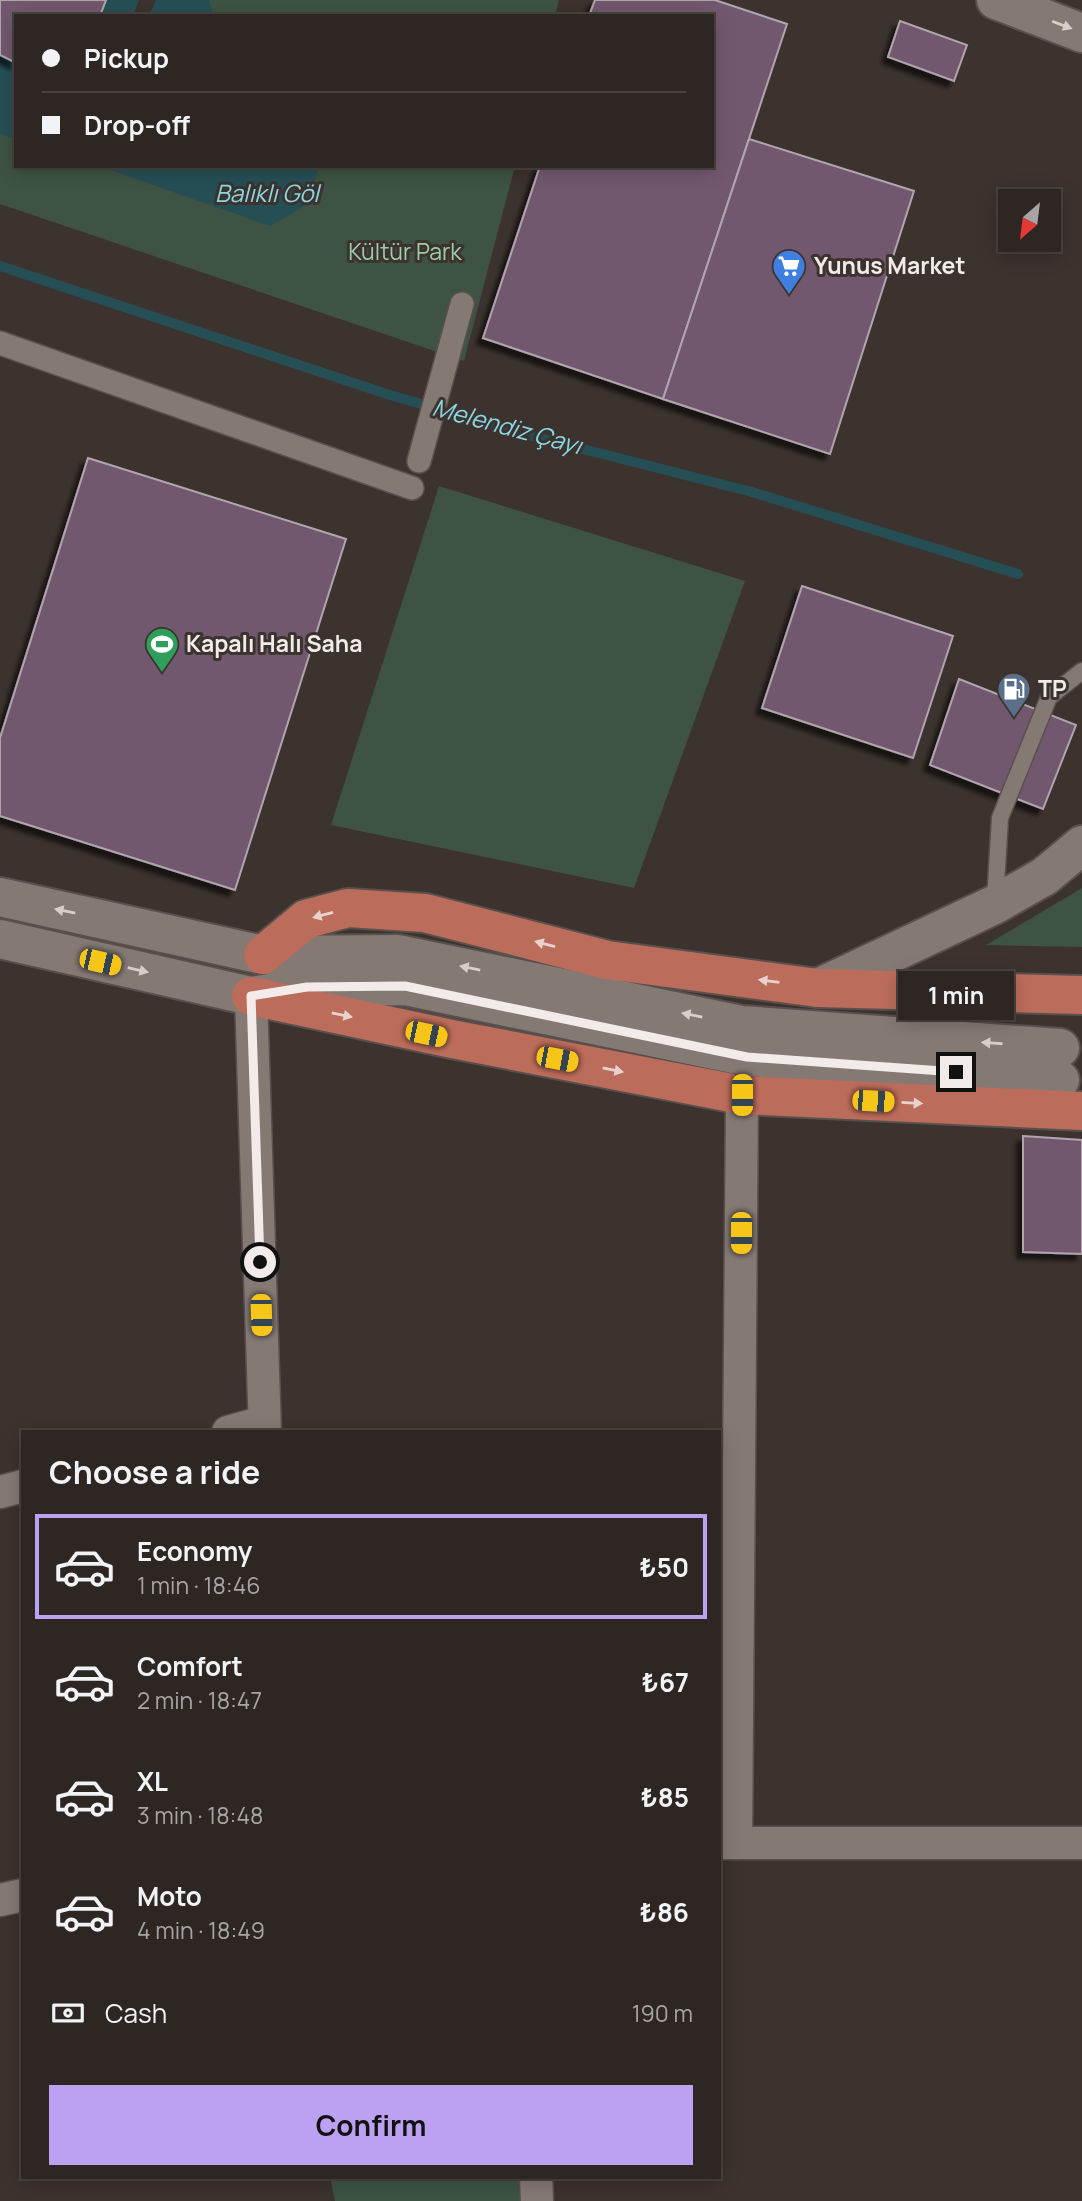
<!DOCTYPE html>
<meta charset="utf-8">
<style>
:root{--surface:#2d2622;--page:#352e2a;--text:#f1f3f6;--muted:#a7a5a5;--line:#484340;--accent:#bca0f2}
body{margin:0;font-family:Manrope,sans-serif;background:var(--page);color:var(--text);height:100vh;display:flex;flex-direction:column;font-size:26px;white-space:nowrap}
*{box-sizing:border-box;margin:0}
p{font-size:23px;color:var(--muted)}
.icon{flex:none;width:38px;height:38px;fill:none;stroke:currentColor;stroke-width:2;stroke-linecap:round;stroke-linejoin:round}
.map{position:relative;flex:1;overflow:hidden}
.drawer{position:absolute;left:21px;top:1430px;width:700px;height:749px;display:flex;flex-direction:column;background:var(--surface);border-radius:0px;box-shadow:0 4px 18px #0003,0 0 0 2px var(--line)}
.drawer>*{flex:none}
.banner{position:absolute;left:14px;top:14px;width:700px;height:154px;border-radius:0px;box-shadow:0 4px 18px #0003,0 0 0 2px var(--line);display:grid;align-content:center;height:154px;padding:0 28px;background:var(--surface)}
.needle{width:46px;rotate:208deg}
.tools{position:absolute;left:998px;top:189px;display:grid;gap:14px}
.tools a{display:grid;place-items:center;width:63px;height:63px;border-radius:0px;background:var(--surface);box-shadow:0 4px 18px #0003,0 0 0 2px var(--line);font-size:35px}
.end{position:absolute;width:32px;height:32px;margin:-16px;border:9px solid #f2ebe9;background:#111;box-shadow:0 0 0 4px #111}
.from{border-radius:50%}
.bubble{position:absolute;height:49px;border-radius:0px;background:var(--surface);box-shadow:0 4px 18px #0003,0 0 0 2px var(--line);font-size:23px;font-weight:700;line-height:49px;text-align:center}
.car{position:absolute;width:21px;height:42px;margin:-21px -10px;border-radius:9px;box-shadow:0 0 5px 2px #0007;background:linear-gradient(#f5c518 24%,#345 0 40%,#f5c518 0 76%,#345 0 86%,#f5c518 0)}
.banner b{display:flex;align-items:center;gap:24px;height:66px;font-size:26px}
.banner b+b{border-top:2px solid var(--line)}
.banner i{width:18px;height:18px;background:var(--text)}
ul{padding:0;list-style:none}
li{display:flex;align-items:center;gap:21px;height:105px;margin:0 14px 10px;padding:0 14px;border:4px solid transparent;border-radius:0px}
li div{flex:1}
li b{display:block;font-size:26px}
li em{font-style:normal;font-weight:700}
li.on{border-color:var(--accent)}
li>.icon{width:63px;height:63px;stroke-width:1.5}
h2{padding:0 28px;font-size:32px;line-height:84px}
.pay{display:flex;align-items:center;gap:18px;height:77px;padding:0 28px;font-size:26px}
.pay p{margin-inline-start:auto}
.button{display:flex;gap:14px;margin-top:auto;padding:14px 28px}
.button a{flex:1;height:80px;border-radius:0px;background:var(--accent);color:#111;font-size:28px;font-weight:700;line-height:80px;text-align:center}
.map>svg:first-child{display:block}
.green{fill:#3e5343}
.water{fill:#264f55}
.pier{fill:#3c322e}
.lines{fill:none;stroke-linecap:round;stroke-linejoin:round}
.stream{stroke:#264f55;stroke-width:10}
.building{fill:#72586e;stroke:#b0a5ae;stroke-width:2;filter:url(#shadow)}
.service-casing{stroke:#59504d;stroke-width:19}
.pedestrian-casing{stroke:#59504d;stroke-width:26}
.minor-casing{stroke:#59504d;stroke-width:35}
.tertiary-casing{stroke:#59504d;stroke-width:42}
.secondary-casing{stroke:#59504d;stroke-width:42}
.trunk-casing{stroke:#59504d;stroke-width:42}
.service{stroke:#857974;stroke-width:16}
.pedestrian{stroke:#857974;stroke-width:23}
.minor{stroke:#857974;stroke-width:32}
.tertiary{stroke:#857974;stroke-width:38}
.secondary{stroke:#857974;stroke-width:38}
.trunk{stroke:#bc6c5a;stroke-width:38}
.oneway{fill:#d7cecc}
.oneway2{fill:#e7d2cc}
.route{stroke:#f2ebe9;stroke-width:9}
.labels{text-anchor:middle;stroke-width:6;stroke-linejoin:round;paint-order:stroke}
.park-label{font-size:23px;fill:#9acea8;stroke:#3c322e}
.poi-label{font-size:23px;font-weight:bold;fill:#f2ebe9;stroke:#3c322e;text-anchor:start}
.water-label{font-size:24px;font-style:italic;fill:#8ad6e3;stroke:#3c322e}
</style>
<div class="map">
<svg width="1082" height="2201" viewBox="0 0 1082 2201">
<defs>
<filter id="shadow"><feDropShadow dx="-6" dy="6" stdDeviation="2" flood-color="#0009"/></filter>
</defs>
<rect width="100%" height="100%" fill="#3c322e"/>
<!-- green -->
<g class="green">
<path d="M0 0H559L555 16H16V166H515L464 361 0 204Z"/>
<path d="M439 486 745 581 634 888 331 825Z"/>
<path d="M1082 888V947L986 945Z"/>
<path d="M330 2177H523L524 2201H335Z"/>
</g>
<!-- water -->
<g class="water">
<path d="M106 0H209L213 16H100Z"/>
<path d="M0 55 16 63V139L0 134Z"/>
<path d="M99 166H320L305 206 270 226Z"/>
</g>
<!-- pier -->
<path class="pier" d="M139 0H156L149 16H133Z"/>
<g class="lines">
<!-- stream -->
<path class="stream" d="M0 266 390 395 528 435 752 492 1018 574"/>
</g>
<!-- building -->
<g class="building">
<path d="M0 0H106L100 16H16V63L0 55Z"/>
<path d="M595 0H715L787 24 663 399 483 338 540 166H712V16H589Z"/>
<path d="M900 21 967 45 954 81 888 57Z"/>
<path d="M749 139 914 191 830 454 663 399Z"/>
<path d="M88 458 346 539 235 890 0 816V738Z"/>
<path d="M802 586 953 636 913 758 762 708Z"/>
<path d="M959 679 1076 725 1043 809 930 765Z"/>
<path d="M1023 1136 1082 1140V1254L1023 1252Z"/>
</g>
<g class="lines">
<defs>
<path id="service" d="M995 901 1000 818 1049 697 1082 671"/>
<g id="pedestrian">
<path d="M0 343 412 488"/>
<path d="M419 461 462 304"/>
</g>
<g id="minor">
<path d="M251 996 265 1432"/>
<path d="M228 1432 264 1422"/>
<path d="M0 1492 23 1486"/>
<path d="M719 1843H1082"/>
<path d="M736 1843 742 1095"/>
<path d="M0 1900 23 1895"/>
<path d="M536 2177 537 2201"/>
</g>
<g id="tertiary">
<path d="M996 0 1082 33"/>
<path d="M818 988 994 905 1045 876 1082 845"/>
</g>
<g id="secondary">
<path d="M0 897 263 955 398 954 742 1025 1060 1048"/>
<path d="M0 939 251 996 307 987 405 986 747 1057 1060 1080"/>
</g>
<g id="trunk">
<path d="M263 955 306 919 348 908 425 913 607 960 818 988 1082 995"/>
<path d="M251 996 452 1039 742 1095 1082 1111"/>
</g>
</defs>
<!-- service casing -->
<use href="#service" class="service-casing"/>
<!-- pedestrian casing -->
<use href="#pedestrian" class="pedestrian-casing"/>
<!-- minor casing -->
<use href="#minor" class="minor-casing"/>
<!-- tertiary casing -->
<use href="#tertiary" class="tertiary-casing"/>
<!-- secondary casing -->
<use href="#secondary" class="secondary-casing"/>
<!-- trunk casing -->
<use href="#trunk" class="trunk-casing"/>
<!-- service -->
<use href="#service" class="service"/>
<!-- pedestrian -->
<use href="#pedestrian" class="pedestrian"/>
<!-- minor -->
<use href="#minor" class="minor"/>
<!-- tertiary -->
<use href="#tertiary" class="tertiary"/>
<!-- secondary -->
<use href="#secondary" class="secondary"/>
<!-- trunk -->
<use href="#trunk" class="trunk"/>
</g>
<!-- one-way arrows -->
<defs><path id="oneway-solid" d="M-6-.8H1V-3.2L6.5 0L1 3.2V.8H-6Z" transform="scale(1.75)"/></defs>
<g class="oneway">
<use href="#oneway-solid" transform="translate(1062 25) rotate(21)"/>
<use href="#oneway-solid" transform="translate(65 911) rotate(-168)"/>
<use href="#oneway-solid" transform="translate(470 968) rotate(-168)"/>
<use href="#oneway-solid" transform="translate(138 970) rotate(13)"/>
<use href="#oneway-solid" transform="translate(692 1015) rotate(-168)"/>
<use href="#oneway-solid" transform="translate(992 1043) rotate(-176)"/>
</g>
<g class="oneway2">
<use href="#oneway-solid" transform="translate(323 915) rotate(165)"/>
<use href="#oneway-solid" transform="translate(545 944) rotate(-165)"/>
<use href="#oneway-solid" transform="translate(769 981) rotate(-173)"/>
<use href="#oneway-solid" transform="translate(342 1015) rotate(12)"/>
<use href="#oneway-solid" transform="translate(613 1070) rotate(11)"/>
<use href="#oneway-solid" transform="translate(912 1103) rotate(3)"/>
</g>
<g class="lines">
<!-- route -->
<path class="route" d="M260 1262 251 996 307 987 405 986 747 1057 956 1072"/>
</g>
<!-- icons -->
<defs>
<symbol id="supermarket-pin" viewBox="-11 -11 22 30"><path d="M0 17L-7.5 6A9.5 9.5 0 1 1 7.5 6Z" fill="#3f7fe0" stroke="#3c322e"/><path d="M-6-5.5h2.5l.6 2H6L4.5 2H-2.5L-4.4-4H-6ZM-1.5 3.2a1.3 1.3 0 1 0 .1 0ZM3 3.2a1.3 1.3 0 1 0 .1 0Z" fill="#fff"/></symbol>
<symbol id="stadium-pin" viewBox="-11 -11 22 30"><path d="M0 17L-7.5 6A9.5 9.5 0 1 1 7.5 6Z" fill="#2e9e5b" stroke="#3c322e"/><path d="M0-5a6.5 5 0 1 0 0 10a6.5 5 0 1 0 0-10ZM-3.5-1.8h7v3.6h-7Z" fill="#fff"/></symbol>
<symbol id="fuel-pin" viewBox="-11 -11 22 30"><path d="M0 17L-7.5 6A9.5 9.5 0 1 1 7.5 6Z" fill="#5c6f8a" stroke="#3c322e"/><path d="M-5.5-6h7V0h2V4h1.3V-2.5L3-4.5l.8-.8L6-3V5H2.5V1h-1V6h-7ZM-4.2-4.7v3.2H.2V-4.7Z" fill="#fff"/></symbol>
</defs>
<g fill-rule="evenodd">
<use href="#supermarket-pin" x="770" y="247" width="38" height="52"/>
<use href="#stadium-pin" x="143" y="625" width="38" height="52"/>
<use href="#fuel-pin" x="995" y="670" width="38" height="52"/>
</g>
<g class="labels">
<!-- park labels -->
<g class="park-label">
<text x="405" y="260">Kültür Park</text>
</g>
<!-- poi labels -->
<g class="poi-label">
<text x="814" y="274">Yunus Market</text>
<text x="186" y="652">Kapalı Halı Saha</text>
<text x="1038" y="697">TP</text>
</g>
<!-- water labels -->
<g class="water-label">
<text x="267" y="202">Balıklı Göl</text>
<text transform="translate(507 427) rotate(15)" y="8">Melendiz Çayı</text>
</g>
</g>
</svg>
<div class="tools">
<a><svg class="needle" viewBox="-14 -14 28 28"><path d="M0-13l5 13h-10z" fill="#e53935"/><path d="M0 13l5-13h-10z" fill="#a7a5a5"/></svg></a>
</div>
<i class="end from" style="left:260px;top:1262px"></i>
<i class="end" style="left:956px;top:1072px"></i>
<div class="bubble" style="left:898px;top:971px;width:116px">1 min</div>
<i class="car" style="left:100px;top:962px;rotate:103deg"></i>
<i class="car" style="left:426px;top:1034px;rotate:102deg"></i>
<i class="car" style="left:557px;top:1059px;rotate:101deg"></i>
<i class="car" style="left:742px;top:1095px;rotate:180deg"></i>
<i class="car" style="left:873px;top:1101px;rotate:93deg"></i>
<i class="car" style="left:741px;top:1233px;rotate:180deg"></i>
<i class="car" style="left:261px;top:1315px;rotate:178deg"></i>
<div class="banner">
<b><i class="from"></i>Pickup</b>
<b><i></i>Drop-off</b>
</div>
<section class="drawer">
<h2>Choose a ride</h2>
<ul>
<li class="on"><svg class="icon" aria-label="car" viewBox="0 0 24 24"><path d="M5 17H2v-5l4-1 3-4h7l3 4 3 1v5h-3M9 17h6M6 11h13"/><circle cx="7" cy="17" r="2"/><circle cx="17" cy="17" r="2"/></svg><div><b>Economy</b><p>1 min · 18:46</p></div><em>₺50</em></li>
<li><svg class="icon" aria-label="car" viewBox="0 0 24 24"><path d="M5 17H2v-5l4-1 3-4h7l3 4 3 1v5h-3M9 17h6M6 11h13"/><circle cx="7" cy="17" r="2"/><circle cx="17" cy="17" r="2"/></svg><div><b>Comfort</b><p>2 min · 18:47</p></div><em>₺67</em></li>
<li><svg class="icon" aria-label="car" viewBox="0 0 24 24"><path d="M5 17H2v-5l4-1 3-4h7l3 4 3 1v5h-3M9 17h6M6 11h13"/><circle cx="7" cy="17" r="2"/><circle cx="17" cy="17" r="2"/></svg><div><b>XL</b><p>3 min · 18:48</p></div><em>₺85</em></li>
<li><svg class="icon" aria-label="car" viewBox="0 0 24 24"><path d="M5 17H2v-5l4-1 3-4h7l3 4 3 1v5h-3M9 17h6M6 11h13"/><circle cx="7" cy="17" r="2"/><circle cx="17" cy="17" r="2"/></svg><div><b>Moto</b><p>4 min · 18:49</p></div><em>₺86</em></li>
</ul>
<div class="pay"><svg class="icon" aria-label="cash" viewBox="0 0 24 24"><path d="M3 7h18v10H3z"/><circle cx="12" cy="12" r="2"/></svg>Cash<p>190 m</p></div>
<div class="button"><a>Confirm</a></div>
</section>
</div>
